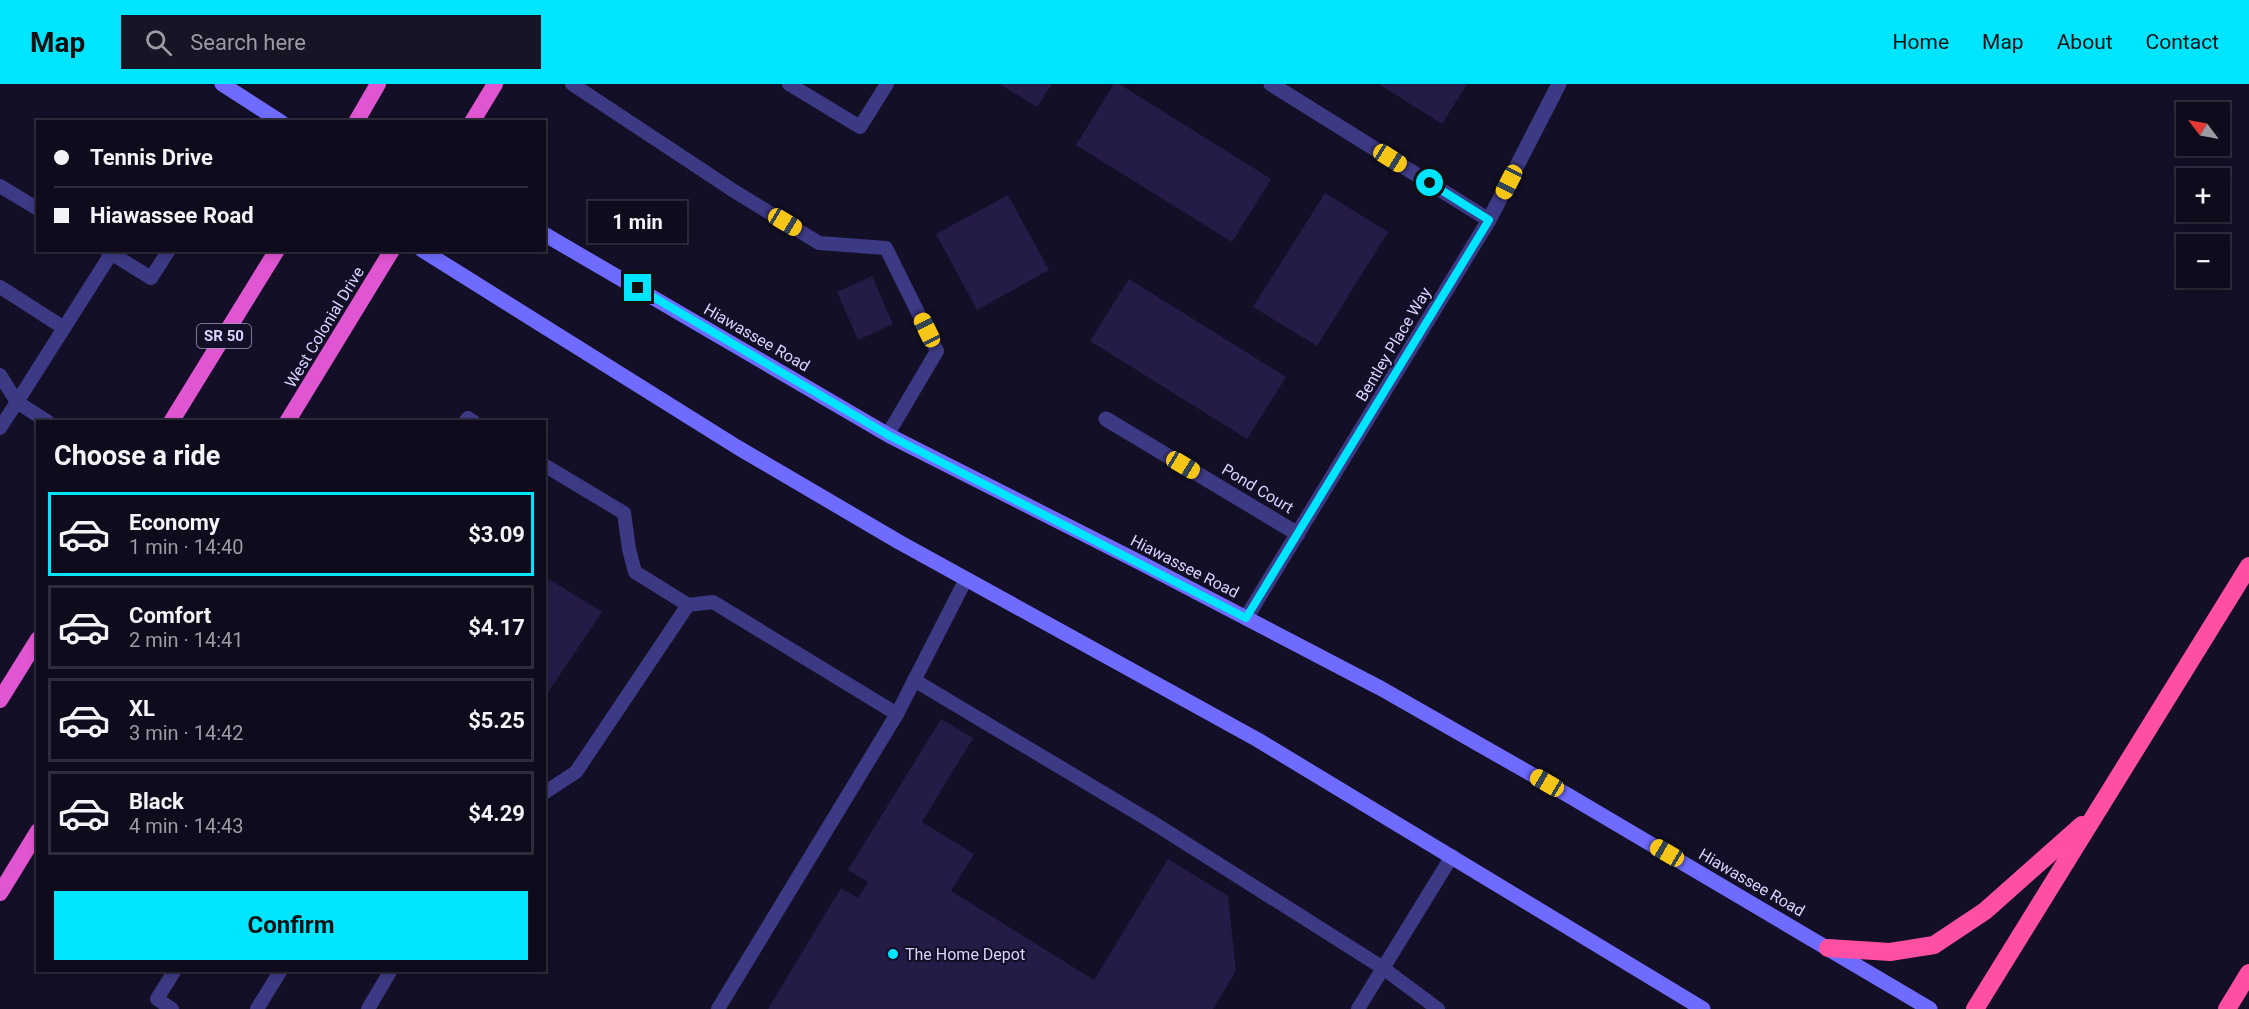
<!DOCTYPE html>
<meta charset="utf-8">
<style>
:root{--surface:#0e0b1c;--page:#171425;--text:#f1f3f6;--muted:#9b9ba3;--line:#2e2b3b;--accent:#00e5ff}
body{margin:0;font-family:Roboto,sans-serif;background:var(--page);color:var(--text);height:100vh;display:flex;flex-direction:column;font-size:22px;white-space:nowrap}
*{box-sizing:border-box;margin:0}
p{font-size:20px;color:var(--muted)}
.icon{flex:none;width:33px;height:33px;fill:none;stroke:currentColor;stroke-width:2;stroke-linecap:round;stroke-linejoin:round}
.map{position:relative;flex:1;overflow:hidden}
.drawer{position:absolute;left:36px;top:336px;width:510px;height:552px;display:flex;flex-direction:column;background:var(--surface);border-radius:0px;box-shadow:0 3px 9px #0003,0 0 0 2px var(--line)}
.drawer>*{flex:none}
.banner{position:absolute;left:36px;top:36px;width:510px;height:132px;border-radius:0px;box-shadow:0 3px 9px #0003,0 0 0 2px var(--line);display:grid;align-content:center;height:132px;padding:0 18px;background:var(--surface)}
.needle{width:39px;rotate:302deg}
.fabs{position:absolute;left:2176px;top:18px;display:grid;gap:12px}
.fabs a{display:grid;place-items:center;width:54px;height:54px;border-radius:0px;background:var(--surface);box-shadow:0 3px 9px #0003,0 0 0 2px var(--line);font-size:30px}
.end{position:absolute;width:27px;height:27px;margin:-14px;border:8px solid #00e5ff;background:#111;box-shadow:0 0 0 3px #111}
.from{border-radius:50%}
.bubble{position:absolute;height:42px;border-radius:0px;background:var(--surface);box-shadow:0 3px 9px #0003,0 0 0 2px var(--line);font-size:20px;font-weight:700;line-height:42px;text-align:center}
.car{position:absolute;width:18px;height:36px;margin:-18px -9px;border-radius:8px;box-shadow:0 0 4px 2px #0007;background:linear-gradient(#f5c518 24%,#345 0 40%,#f5c518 0 76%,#345 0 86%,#f5c518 0)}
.banner b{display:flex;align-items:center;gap:21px;height:57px;font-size:22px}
.banner b+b{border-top:2px solid var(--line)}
.banner i{width:15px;height:15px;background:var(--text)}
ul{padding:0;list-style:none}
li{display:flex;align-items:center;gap:18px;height:84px;margin:0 12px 9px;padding:0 6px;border:3px solid var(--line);border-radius:0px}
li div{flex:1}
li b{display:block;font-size:22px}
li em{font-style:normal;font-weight:700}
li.selected{border-color:var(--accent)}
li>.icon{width:54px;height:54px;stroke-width:1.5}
h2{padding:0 18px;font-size:27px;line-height:72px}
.action{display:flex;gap:12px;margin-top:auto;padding:12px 18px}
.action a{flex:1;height:69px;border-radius:0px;background:var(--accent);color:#111;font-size:24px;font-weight:700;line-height:69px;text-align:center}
header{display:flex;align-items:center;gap:36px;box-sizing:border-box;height:84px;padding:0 30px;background:var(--accent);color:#111}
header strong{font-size:28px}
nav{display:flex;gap:33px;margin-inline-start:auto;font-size:21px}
.search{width:420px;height:54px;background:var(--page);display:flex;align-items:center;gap:15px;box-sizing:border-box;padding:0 21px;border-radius:0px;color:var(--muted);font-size:22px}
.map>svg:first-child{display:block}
.building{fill:#241b47}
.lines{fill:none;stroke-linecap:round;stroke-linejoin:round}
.service{stroke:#3d3a85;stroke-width:14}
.minor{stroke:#3d3a85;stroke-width:15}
.secondary{stroke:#6f6bff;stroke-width:15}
.trunk{stroke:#e055d1;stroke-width:16}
.motorway{stroke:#ff4fa3;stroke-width:18}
.route{stroke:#00e5ff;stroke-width:8}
.poi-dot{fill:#00e5ff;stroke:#130f26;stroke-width:2}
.labels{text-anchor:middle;stroke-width:4.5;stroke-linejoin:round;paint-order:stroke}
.shield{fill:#130f26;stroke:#9e99be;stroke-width:1.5}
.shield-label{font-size:15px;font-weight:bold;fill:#d9d4ff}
.street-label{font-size:16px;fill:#d9d4ff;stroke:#130f26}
.poi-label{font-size:16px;fill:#d9d4ff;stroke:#130f26;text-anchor:start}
</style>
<header>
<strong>Map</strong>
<div class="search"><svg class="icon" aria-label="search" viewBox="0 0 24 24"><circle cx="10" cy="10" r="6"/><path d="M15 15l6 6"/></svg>Search here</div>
<nav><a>Home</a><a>Map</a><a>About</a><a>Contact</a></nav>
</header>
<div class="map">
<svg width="2249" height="925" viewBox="0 0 2249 925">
<rect width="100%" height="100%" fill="#130f26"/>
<!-- building -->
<g class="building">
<path d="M1000 0H1052L1037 23Z"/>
<path d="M1114 0H1119L1271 95 1232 158 1076 61Z"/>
<path d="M1379 0H1467L1442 40Z"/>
<path d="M1325 109 1388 148 1317 262 1253 223Z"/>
<path d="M1008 111 1049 186 977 226 936 150Z"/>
<path d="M872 192 893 240 858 256 837 208Z"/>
<path d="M1129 195 1286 293 1247 355 1090 257Z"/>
<path d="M544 492 602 528 544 614Z"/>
<path d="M941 635 973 654 922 738 974 770 951 807 1094 896 1168 775 1228 812 1236 887 1213 925H768L841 804 858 814 868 798 848 786Z"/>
</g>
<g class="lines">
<!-- service -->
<g class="service">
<path d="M572 0 734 107 819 159 886 164 937 267 888 350"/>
<path d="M789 0 860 43 887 0"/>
<path d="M0 102 38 125"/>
<path d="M106 166 151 194 169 166"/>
<path d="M0 203 64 244"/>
<path d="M0 291 17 318 111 170"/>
<path d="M465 338 468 334 474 338"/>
<path d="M0 344 17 318 48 338"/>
<path d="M544 381 624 429 629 465 635 488 688 521"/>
<path d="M914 596 1152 738 1383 884 1438 925"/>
<path d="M544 709 576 688 688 521 713 518 897 630 966 495"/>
<path d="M172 925 157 915 175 886"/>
<path d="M257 925 281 886"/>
<path d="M368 925 391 886"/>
<path d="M718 925 897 630"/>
<path d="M1358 925 1452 772"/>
</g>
<!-- minor -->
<g class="minor">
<path d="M1271 0 1489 136"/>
<path d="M1106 335 1298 450"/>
<path d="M1246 534 1489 136 1559 0"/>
</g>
<!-- secondary -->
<g class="secondary">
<path d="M222 0 281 38"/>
<path d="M544 150 890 352 1139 478 1382 605 1566 710 1930 925"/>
<path d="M422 166 737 363 899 458 1258 656 1703 925"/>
</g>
<!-- trunk -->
<g class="trunk">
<path d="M356 38 378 0"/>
<path d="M472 38 495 0"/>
<path d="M171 338 277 166"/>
<path d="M287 338 392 166"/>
<path d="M0 616 38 555"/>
<path d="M0 809 38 747"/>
</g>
<!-- motorway -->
<g class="motorway">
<path d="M1828 864 1890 868 1934 861 1985 827 2082 741"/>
<path d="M1975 925 2249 482"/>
<path d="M2227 925 2249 889"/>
</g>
</g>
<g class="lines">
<!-- route -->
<path class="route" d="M638 204 890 352 1246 534 1489 136 1430 99"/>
</g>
<!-- markers -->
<circle class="poi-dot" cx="893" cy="870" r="6"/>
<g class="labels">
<!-- shield labels -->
<rect class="shield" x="197" y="240" width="54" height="24" rx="4.5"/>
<g class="shield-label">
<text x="224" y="257">SR 50</text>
</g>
<!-- street labels -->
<g class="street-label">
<text transform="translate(324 243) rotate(-59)" y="6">West Colonial Drive</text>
<text transform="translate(757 253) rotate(30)" y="6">Hiawassee Road</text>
<text transform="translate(1393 260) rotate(-59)" y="6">Bentley Place Way</text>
<text transform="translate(1258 404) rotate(31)" y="6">Pond Court</text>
<text transform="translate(1185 482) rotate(27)" y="6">Hiawassee Road</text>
<text transform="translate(1752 798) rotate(30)" y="6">Hiawassee Road</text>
</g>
<!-- poi labels -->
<g class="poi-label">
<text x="905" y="876">The Home Depot</text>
</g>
</g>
</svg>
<div class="fabs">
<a><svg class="needle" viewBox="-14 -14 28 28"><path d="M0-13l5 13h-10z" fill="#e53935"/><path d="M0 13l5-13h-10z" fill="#9b9ba3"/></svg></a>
<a>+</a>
<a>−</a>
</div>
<i class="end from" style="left:1430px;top:99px"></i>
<i class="end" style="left:638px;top:204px"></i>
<div class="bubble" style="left:588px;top:117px;width:99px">1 min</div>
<i class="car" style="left:1390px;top:74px;rotate:122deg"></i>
<i class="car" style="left:1509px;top:98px;rotate:207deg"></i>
<i class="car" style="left:785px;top:138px;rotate:121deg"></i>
<i class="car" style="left:927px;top:246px;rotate:334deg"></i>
<i class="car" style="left:1183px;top:381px;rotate:121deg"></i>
<i class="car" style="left:1547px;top:699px;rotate:300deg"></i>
<i class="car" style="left:1667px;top:769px;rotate:300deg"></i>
<div class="banner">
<b><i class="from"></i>Tennis Drive</b>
<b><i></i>Hiawassee Road</b>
</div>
<section class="drawer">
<h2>Choose a ride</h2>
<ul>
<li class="selected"><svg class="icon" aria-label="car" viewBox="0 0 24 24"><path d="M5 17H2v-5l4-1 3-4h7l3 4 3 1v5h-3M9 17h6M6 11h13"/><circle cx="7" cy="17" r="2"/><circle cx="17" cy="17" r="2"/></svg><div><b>Economy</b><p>1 min · 14:40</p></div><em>$3.09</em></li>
<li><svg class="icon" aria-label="car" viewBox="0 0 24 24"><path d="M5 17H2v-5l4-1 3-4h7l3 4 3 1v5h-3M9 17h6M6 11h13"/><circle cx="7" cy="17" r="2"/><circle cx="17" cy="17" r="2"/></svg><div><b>Comfort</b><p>2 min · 14:41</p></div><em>$4.17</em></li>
<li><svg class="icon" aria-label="car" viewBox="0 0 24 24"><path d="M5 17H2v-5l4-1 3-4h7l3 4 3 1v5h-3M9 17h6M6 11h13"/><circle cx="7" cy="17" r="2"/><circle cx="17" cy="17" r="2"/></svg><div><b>XL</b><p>3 min · 14:42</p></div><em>$5.25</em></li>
<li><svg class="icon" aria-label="car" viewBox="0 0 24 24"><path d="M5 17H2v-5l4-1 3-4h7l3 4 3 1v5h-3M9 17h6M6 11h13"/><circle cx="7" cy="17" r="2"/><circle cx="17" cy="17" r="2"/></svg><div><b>Black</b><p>4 min · 14:43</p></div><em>$4.29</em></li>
</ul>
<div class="action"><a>Confirm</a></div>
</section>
</div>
